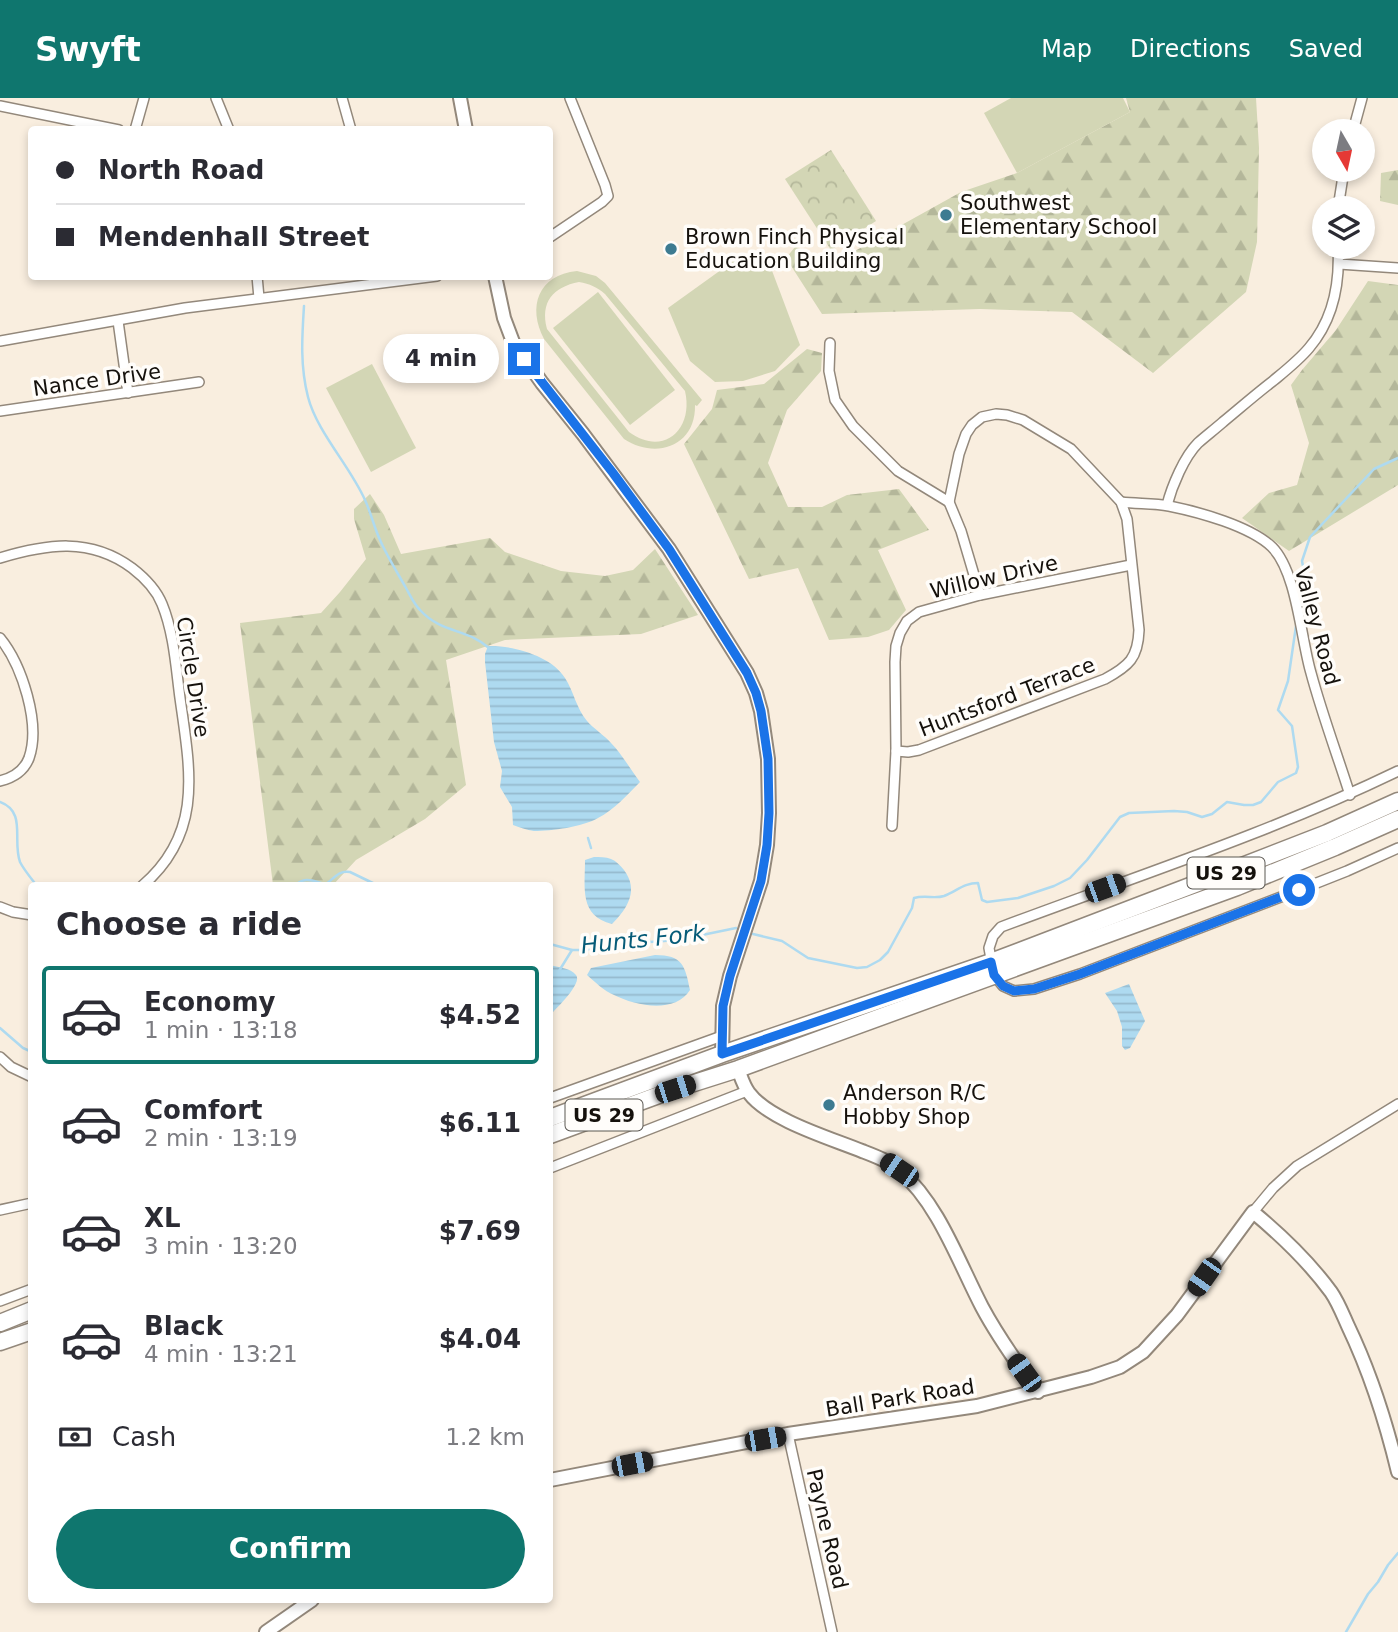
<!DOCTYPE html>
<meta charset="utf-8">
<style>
:root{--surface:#fff;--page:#f7f7f7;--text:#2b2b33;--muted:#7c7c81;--line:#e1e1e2;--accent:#0f766e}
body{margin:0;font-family:"DejaVu Sans",sans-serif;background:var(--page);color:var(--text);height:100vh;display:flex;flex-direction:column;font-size:26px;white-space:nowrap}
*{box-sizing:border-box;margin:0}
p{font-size:23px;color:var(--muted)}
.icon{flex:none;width:38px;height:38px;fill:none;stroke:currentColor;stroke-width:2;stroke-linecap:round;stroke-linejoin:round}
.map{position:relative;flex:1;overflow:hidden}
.details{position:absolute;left:28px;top:784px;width:525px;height:721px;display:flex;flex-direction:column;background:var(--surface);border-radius:7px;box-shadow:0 4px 10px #0003}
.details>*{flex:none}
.banner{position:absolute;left:28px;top:28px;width:525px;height:154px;border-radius:7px;box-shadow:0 4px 10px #0003;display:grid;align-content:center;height:154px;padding:0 28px;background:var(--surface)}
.needle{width:46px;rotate:171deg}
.buttons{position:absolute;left:1312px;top:21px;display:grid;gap:14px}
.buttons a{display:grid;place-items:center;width:63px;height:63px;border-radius:50%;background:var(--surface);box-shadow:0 4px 10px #0003;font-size:35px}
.end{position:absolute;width:32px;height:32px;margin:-16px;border:9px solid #1a73e8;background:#fff;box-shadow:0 0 0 4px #fff}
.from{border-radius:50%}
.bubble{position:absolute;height:49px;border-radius:24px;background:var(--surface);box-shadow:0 4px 10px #0003;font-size:23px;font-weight:600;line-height:49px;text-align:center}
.car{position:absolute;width:21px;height:42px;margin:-21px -10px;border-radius:9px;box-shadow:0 0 5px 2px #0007;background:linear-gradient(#222 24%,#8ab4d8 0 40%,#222 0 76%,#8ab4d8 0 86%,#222 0)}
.banner b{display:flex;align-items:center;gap:24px;height:66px;font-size:26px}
.banner b+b{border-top:2px solid var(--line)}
.banner i{width:18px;height:18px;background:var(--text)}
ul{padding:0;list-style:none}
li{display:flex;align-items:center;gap:21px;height:98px;margin:0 14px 10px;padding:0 14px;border:4px solid transparent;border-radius:7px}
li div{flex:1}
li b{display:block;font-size:26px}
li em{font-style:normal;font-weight:600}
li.current{border-color:var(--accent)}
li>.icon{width:63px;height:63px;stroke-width:1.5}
h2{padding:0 28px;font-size:32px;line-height:84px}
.pay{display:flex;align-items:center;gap:18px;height:77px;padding:0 28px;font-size:26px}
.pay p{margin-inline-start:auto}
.button{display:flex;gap:14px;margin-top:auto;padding:14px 28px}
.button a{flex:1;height:80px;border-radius:42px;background:var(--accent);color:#fff;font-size:28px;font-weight:600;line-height:80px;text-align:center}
header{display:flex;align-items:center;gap:42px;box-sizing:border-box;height:98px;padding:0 35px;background:var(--accent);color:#fff}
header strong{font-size:33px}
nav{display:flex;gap:38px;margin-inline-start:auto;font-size:24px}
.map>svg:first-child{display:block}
.forest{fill:url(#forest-firs)}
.park{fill:url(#park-crowns)}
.garden{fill:#d3d6b5;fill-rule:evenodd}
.water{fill:url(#water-rules)}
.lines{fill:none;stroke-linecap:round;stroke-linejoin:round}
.stream{stroke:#aedaf0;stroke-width:2.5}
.street-casing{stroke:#93887b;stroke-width:12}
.secondary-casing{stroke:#93887b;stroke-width:16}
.highway-casing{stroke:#93887b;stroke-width:19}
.street{stroke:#fff;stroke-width:9}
.secondary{stroke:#fff;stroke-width:12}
.highway{stroke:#fff;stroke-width:16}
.route{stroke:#1a73e8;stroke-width:9}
.poi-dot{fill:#3d7b91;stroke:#fffdfa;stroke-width:2.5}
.labels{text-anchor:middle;stroke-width:7;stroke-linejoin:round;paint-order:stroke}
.shield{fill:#fffdfa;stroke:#5b5853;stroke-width:2}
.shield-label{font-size:19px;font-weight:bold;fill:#15110c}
.poi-label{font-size:21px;fill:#15110c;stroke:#fffdfa;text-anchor:start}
.street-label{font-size:21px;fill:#15110c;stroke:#fffdfa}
.water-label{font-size:23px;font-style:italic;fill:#065b78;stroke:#fffdfa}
</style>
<header>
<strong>Swyft</strong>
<nav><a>Map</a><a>Directions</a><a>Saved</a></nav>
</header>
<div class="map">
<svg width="1398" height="1534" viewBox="0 0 1398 1534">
<defs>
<pattern id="forest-firs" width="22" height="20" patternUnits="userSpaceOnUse" patternTransform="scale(1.75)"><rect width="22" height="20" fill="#d3d6b5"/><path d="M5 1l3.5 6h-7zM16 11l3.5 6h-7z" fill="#b4b79a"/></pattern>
<pattern id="park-crowns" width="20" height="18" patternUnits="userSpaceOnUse" patternTransform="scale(1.75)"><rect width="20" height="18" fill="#d3d6b5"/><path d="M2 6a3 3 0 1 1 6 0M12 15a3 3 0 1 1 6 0" fill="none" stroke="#b4b79a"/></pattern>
<pattern id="water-rules" width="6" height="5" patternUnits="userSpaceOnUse" patternTransform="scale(1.75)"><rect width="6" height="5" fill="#aedaf0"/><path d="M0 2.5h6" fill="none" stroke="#95bacd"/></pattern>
</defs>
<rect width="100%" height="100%" fill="#f9eedf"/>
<!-- forest -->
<g class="forest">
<path d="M1126 0H1256L1259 50 1257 144 1246 194 1153 275 1072 214 980 211 822 216 786 160 795 149 835 164 961 94 1017 75 1130 14Z"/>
<path d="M1398 72V107L1380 103 1381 75Z"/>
<path d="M1368 183 1398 187V387L1289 453 1242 420 1269 395 1297 387 1309 345 1291 287 1302 272 1336 232Z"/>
<path d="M807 251 822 255 821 273 787 312 768 365 788 409H822L847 397 899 391 929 432 878 452 906 512 889 532 868 539 829 542 798 470 749 481 684 346 712 311 717 292 764 286Z"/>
<path d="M370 396 384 417 401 456 490 440 505 454 561 473 605 478 633 472 655 451 698 517 641 536 505 542 446 562 466 687 425 721 356 762 333 787H273L240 525 321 515 340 494 366 461 354 421V411Z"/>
</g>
<!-- park -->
<path class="park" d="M831 52 876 123 831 152 785 81Z"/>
<!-- garden -->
<g class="garden">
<path d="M1011 0H1123L1130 14 1017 75 984 15Z"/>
<path d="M755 157 764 162 771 170 800 247 775 273 743 283 715 284 690 263 668 210 739 159Z"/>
<path d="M577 173 596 178 605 185 702 302 697 308 695 307C696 348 656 362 624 341L544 241C527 209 538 177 577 173ZM579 184C590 186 597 189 605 196L685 293C694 332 663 359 629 334L547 231C540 204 553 189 579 184Z"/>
<path d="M598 194 675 292 630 327 553 230Z"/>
<path d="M372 266 416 350 371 374 326 290Z"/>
</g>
<!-- water -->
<g class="water">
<path d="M488 548C512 547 552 558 565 580 574 594 576 610 587 623 594 631 604 637 611 645 622 656 630 671 640 684 627 697 614 712 598 720 582 729 552 733 534 733 527 732 519 729 513 727L512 709 500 689 502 673 494 644 485 564V556Z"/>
<path d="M594 759C599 759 606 759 611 761 616 763 620 767 624 772 639 792 628 810 612 826 579 818 585 790 585 762Z"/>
<path d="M655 857C683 857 685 868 690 892 675 916 636 908 614 897 604 893 595 884 587 877L591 870Z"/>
<path d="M550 867C557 869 571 870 576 877 583 885 556 911 550 917Z"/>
<path d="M1129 886 1145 923 1130 950 1125 952 1122 948V929L1117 913 1105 895Z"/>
</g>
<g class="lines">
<!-- stream -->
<g class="stream">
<path d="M304 208C302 239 300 268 308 299 317 334 350 368 365 402 371 415 374 429 380 442 387 458 397 474 406 490 410 497 414 506 420 512 442 536 467 530 489 550"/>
<path d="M1304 514 1308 494 1302 463 1310 439 1374 371 1398 360"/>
<path d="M0 704C27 714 12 742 20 764 24 772 31 780 37 788"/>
<path d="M588 740 591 750"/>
<path d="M294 788C306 778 312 783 326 786 334 781 338 772 350 774L379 788"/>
<path d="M753 836 782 843 808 860 857 870 867 869 880 862 888 854 912 810 914 800C925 797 935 801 944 798 957 793 964 785 978 785L982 802 987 804 1018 800 1054 788 1070 780 1087 762 1120 719 1129 715 1174 713 1187 714 1202 719 1212 716 1227 704 1244 707H1253L1261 704 1278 684 1296 675 1298 669 1292 628 1278 612 1288 583 1296 528"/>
<path d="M550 846 572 852H584L621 846 678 842 736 830"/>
<path d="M559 873 572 852"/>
<path d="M0 930 23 950 32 954"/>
<path d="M1346 1534 1368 1496 1378 1484 1388 1467 1398 1455"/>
</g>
<defs>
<g id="street">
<path d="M216 0 229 32"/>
<path d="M342 0 351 32"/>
<path d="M0 8 119 32"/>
<path d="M135 32 144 0"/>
<path d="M1353 33 1362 0"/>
<path d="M1338 110 1344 72"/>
<path d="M550 139 602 104 608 98 605 87 570 0"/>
<path d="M1339 166 1398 170"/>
<path d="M257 178 259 200"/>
<path d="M118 223 128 295"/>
<path d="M0 243 185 210 437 178"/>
<path d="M830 245 829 273 835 302 853 328 898 373 949 404"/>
<path d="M0 313 199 284"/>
<path d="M949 404 961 433 980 497"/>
<path d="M1121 404C1137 406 1154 405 1169 408 1199 414 1250 428 1272 449 1297 474 1301 542 1311 575 1322 616 1337 656 1350 697"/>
<path d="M1167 407C1172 388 1184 359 1198 345 1206 338 1215 331 1223 324 1240 310 1256 296 1273 283 1285 273 1299 262 1309 250 1333 222 1340 185 1338 149"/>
<path d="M0 460C47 446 90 439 132 470 145 480 156 491 162 506 174 535 176 570 180 600 190 672 204 735 142 788"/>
<path d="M0 540C22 567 41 626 29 660 24 673 12 680 0 683"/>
<path d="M896 653 908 654 919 652 1105 581C1129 568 1138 560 1139 532L1127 421 1121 404 1071 351 1023 322 1007 317 996 316 982 319 972 327 966 336 959 356 949 404"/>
<path d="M1398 673C1270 735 1134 779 1001 829L993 838 989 850 994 877 1003 888 1014 893 1034 891 1080 876 1299 792 1347 773 1398 750"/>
<path d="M892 728 896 653 895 564 896 548 900 535 907 523 919 514 980 497 1131 467"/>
<path d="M0 809 13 814 32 817"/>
<path d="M0 959 11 969 32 979"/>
<path d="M550 1000 722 938"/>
<path d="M550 1070 747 993"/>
<path d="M0 1112 32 1105"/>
<path d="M1253 1114 1273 1090 1297 1068 1398 1006"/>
<path d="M0 1203 32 1191"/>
<path d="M788 1336 832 1534"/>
</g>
<g id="secondary">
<path d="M460 0 466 32"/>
<path d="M495 178 504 220 513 244 542 285 583 336 669 451 747 575 756 595 761 613 768 661 769 715 767 747 761 783 730 878 723 908 722 956"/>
<path d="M738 971C741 979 744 989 749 995 769 1022 830 1040 862 1053 875 1058 889 1063 900 1073 938 1105 959 1165 982 1209 998 1239 1018 1267 1038 1294"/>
<path d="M550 1382 788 1336 977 1308 1091 1279 1120 1269 1143 1254 1177 1217 1253 1114C1282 1138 1309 1164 1331 1194 1338 1204 1343 1217 1348 1228 1370 1274 1386 1324 1398 1374"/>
<path d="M266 1534 312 1502"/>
</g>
<g id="highway">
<path d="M550 1020 722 956 991 864 1232 772 1327 735 1398 703"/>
<path d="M550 1037 675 991 738 971 1237 789 1335 749 1398 721"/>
<path d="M0 1225 32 1212"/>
<path d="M0 1244 32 1233"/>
</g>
</defs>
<!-- street casing -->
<use href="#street" class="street-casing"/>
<!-- secondary casing -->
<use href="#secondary" class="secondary-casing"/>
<!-- highway casing -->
<use href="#highway" class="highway-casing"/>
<!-- street -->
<use href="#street" class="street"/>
<!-- secondary -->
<use href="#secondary" class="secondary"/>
<!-- highway -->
<use href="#highway" class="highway"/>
</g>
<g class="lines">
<!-- route -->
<path class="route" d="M524 261 613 375 669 451 747 575 756 595 761 613 768 661 769 715 767 747 761 783 730 878 723 908 722 956 991 864 994 877 1003 888 1014 893 1034 891 1080 876 1299 792"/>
</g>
<!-- markers -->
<g class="poi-dot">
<circle cx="946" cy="117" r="7"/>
<circle cx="671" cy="151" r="7"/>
<circle cx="829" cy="1007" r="7"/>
</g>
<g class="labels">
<!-- shield labels -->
<g class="shield">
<rect x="1187.5" y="759.5" width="77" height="31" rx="5"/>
<rect x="565.5" y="1001.5" width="77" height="31" rx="5"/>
</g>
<g class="shield-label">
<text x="1226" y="782">US 29</text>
<text x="604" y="1024">US 29</text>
</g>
<!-- poi labels -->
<g class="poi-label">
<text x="960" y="112">Southwest<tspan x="960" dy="24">Elementary School</tspan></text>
<text x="685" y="146">Brown Finch Physical<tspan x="685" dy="24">Education Building</tspan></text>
<text x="843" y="1002">Anderson R/C<tspan x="843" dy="24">Hobby Shop</tspan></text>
</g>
<!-- street labels -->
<g class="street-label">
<text transform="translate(97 282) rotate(-8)" y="7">Nance Drive</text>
<text transform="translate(994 479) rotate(-13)" y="7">Willow Drive</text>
<text transform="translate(1317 528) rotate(75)" y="7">Valley Road</text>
<text transform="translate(193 579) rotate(81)" y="7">Circle Drive</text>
<text transform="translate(1007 599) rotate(-21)" y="7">Huntsford Terrace</text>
<text transform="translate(900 1300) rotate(-9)" y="7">Ball Park Road</text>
<text transform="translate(827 1431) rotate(77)" y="7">Payne Road</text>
</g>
<!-- water labels -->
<g class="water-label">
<text transform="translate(643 841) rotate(-6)" y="8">Hunts Fork</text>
</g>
</g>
</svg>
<div class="buttons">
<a><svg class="needle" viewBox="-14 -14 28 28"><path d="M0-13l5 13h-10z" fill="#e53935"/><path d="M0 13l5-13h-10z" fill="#7c7c81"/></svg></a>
<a><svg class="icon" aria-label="layers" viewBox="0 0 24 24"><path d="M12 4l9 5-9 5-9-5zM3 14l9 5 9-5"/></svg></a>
</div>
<i class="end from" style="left:1299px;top:792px"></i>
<i class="end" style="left:524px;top:261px"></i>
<div class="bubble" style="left:383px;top:236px;width:116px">4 min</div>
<i class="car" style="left:1105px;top:790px;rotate:70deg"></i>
<i class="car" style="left:675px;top:991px;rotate:72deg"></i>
<i class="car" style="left:899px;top:1072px;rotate:304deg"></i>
<i class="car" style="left:1204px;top:1179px;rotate:215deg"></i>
<i class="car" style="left:1024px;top:1275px;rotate:324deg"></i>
<i class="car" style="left:765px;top:1341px;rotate:80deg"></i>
<i class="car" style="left:632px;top:1366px;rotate:79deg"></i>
<div class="banner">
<b><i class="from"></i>North Road</b>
<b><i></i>Mendenhall Street</b>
</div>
<section class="details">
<h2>Choose a ride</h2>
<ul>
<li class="current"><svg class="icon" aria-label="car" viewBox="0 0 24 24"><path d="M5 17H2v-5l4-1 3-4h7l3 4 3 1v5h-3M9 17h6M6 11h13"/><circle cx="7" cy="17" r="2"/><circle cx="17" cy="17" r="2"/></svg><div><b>Economy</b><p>1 min · 13:18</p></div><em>$4.52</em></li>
<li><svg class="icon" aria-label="car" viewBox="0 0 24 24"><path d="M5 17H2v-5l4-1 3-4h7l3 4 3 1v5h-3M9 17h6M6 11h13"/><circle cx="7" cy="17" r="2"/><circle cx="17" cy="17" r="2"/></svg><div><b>Comfort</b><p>2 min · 13:19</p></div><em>$6.11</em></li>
<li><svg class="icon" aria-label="car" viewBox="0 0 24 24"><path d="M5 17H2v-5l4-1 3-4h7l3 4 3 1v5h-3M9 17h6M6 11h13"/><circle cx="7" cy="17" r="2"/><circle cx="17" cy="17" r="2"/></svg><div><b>XL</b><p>3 min · 13:20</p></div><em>$7.69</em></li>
<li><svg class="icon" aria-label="car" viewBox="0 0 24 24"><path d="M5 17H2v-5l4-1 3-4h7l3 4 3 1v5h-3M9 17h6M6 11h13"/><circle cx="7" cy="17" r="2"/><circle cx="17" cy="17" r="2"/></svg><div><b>Black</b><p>4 min · 13:21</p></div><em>$4.04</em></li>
</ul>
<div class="pay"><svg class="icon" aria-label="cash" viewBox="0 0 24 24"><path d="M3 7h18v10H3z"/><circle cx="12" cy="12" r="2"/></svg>Cash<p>1.2 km</p></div>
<div class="button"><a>Confirm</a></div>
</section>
</div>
